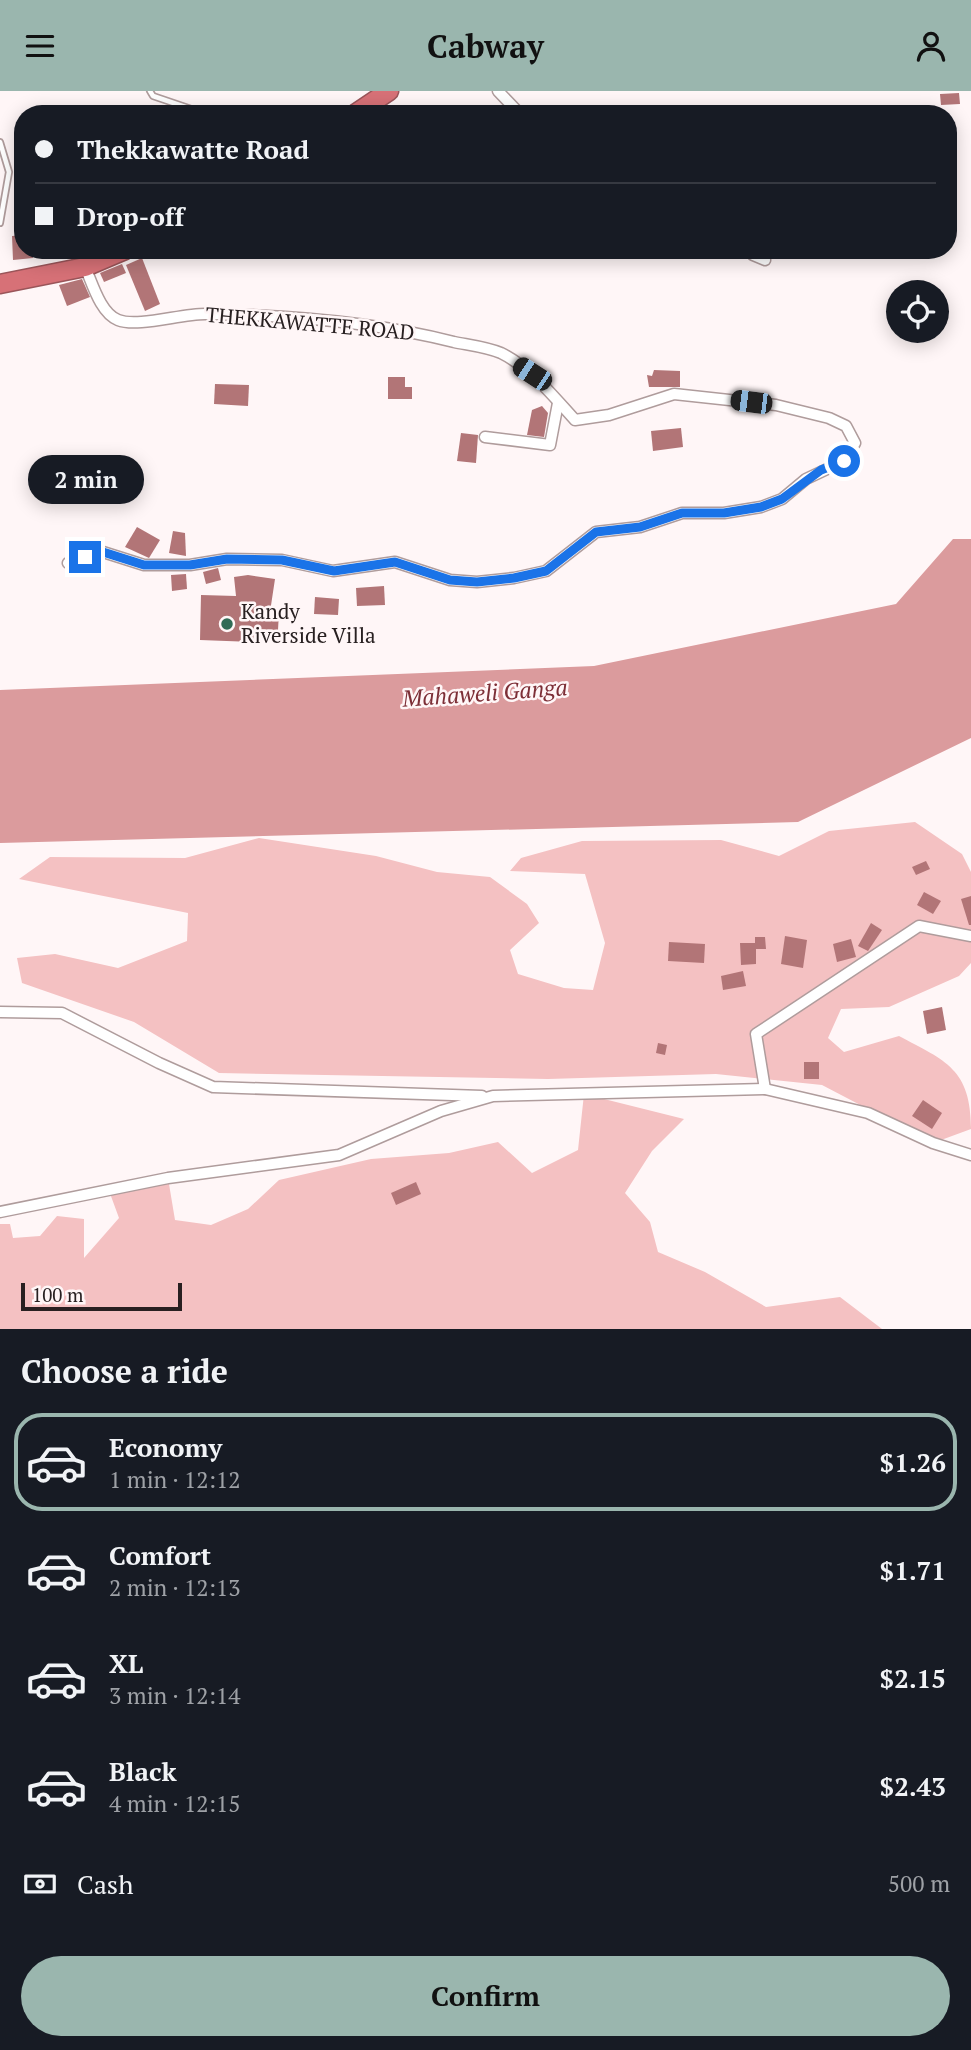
<!DOCTYPE html>
<meta charset="utf-8">
<style>
:root{--surface:#171b24;--page:#242831;--text:#f1f3f6;--muted:#9ea1a6;--line:#363941;--accent:#9ab6ae}
body{margin:0;font-family:"PT Serif",serif;background:var(--page);color:var(--text);height:100vh;display:flex;flex-direction:column;font-size:26px;white-space:nowrap}
*{box-sizing:border-box;margin:0}
p{font-size:23px;color:var(--muted)}
.icon{flex:none;width:38px;height:38px;fill:none;stroke:currentColor;stroke-width:2;stroke-linecap:round;stroke-linejoin:round}
.map{position:relative;height:1238px;overflow:hidden}
.details{display:flex;flex-direction:column;background:var(--surface);flex:1}
.details>*{flex:none}
.guide{position:absolute;left:14px;top:14px;width:943px;height:154px;border-radius:28px;box-shadow:0 4px 18px #0003;display:grid;align-content:center;height:154px;padding:0 21px;background:var(--surface)}
.controls{position:absolute;left:886px;top:189px;display:grid;gap:14px}
.controls a{display:grid;place-items:center;width:63px;height:63px;border-radius:50%;background:var(--surface);box-shadow:0 4px 18px #0003;font-size:35px}
.scale{position:absolute;left:21px;bottom:18px;width:161px;box-sizing:border-box;padding-left:7px;border:4px solid #282021;border-top:0;font-size:19px;line-height:24px;white-space:nowrap;color:#282021;-webkit-text-stroke:5px #fff6f7;paint-order:stroke}
.end{position:absolute;width:32px;height:32px;margin:-16px;border:9px solid #1a73e8;background:#fff;box-shadow:0 0 0 4px #fff}
.from{border-radius:50%}
.bubble{position:absolute;height:49px;border-radius:24px;background:var(--surface);box-shadow:0 4px 18px #0003;font-size:23px;font-weight:700;line-height:49px;text-align:center}
.car{position:absolute;width:21px;height:42px;margin:-21px -10px;border-radius:9px;box-shadow:0 0 5px 2px #0007;background:linear-gradient(#222 24%,#8ab4d8 0 40%,#222 0 76%,#8ab4d8 0 86%,#222 0)}
.guide b{display:flex;align-items:center;gap:24px;height:66px;font-size:26px}
.guide b+b{border-top:2px solid var(--line)}
.guide i{width:18px;height:18px;background:var(--text)}
ul{padding:0;list-style:none}
li{display:flex;align-items:center;gap:21px;height:98px;margin:0 14px 10px;padding:0 7px;border:4px solid transparent;border-radius:28px}
li div{flex:1}
li b{display:block;font-size:26px}
li em{font-style:normal;font-weight:700}
li.selected{border-color:var(--accent)}
li>.icon{width:63px;height:63px;stroke-width:1.5}
h2{padding:0 21px;font-size:32px;line-height:84px}
.pay{display:flex;align-items:center;gap:18px;height:77px;padding:0 21px;font-size:26px}
.pay p{margin-inline-start:auto}
.cta{display:flex;gap:14px;margin-top:auto;padding:14px 21px}
.cta a{flex:1;height:80px;border-radius:42px;background:var(--accent);color:#111;font-size:28px;font-weight:700;line-height:80px;text-align:center}
header{display:flex;justify-content:space-between;align-items:center;height:91px;padding:0 21px;background:var(--accent);color:#111;font-size:32px;font-weight:700}
.map>svg:first-child{display:block}
.green{fill:#f4c1c2}
.water{fill:#db9b9d}
.building{fill:#b27577}
.lines{fill:none;stroke-linecap:round;stroke-linejoin:round}
.lane-casing{stroke:#af9c9c;stroke-width:8}
.street-casing{stroke:#af9c9c;stroke-width:13}
.highway-casing{stroke:#9a5559;stroke-width:21}
.lane{stroke:#fff;stroke-width:4.5}
.street{stroke:#fff;stroke-width:10}
.highway{stroke:#d77177;stroke-width:18}
.route{stroke:#1a73e8;stroke-width:9}
.poi-dot{fill:#306c56;stroke:#fff6f7;stroke-width:2.5}
.labels{text-anchor:middle;stroke-width:5;stroke-linejoin:round;paint-order:stroke}
.street-label{font-size:21px;fill:#282021;stroke:#fff6f7}
.poi-label{font-size:21px;fill:#282021;stroke:#fff6f7;text-anchor:start}
.water-label{font-size:23px;font-style:italic;fill:#7d2f37;stroke:#fff6f7}
</style>
<header><svg class="icon" aria-label="menu" viewBox="0 0 24 24"><path d="M4 6h16M4 12h16M4 18h16"/></svg>Cabway<svg class="icon" aria-label="person" viewBox="0 0 24 24"><circle cx="12" cy="8" r="4"/><path d="M4 21q1-7 8-7t8 7"/></svg></header>
<div class="map">
<svg width="971" height="1238" viewBox="0 0 971 1238">
<rect width="100%" height="100%" fill="#fff6f7"/>
<!-- green -->
<g class="green">
<path d="M915 731 962 763 971 781V872L959 885 889 916 841 918 828 947 844 961 899 945C946 970 971 978 971 1038L933 1052 822 994 716 983 548 988 219 982 134 931 22 892 17 867 55 863 118 877 187 850 188 822 19 788 50 766 185 767 259 747 376 765 437 781 490 786 527 813 539 832 510 859 518 883 564 897 593 899 605 852 585 783 510 780 521 767 582 750 721 749 779 765 829 740Z"/>
<path d="M584 1003 684 1028 652 1060 625 1102 650 1131 658 1161 705 1181 766 1216 840 1206 882 1238H0V1133H10L13 1147 40 1145 57 1125 84 1128V1167L119 1127 108 1097 168 1087 175 1129 211 1134 248 1118 279 1089 371 1068 449 1062 498 1051 532 1082 578 1059Z"/>
</g>
<!-- water -->
<path class="water" d="M953 448H971V647L798 731 0 752V599L594 575 896 513Z"/>
<!-- building -->
<g class="building">
<path d="M959 2 960 13 941 14 940 3Z"/>
<path d="M23 144V159H32L33 167 13 169 12 145Z"/>
<path d="M142 167 160 213 145 220 126 174Z"/>
<path d="M122 173 126 182 104 191 100 182Z"/>
<path d="M82 188 90 206 67 215 59 194Z"/>
<path d="M654 279 680 280V296H649L647 284 652 285Z"/>
<path d="M388 286H405V296H412V308H388Z"/>
<path d="M215 293 249 294 248 315 214 313Z"/>
<path d="M542 315 548 322 544 346 527 344 532 319Z"/>
<path d="M681 337 683 356 653 360 651 340Z"/>
<path d="M461 342 478 344 476 372 457 370Z"/>
<path d="M137 436 160 449 149 467 125 456Z"/>
<path d="M173 440 185 442 186 465 169 462Z"/>
<path d="M218 477 221 489 206 493 203 481Z"/>
<path d="M186 483 187 498 172 500 171 484Z"/>
<path d="M248 484 275 488 270 521H279L278 539 254 538 253 551 200 549 201 504 236 505 234 486Z"/>
<path d="M384 495 385 514 357 515 356 497Z"/>
<path d="M315 506 339 508 338 524 314 523Z"/>
<path d="M926 770 930 778 916 784 912 776Z"/>
<path d="M924 801 941 810 933 823 917 814Z"/>
<path d="M971 805V834H969L961 808Z"/>
<path d="M871 832 882 839 868 860 858 855Z"/>
<path d="M785 845 807 849 803 877 781 873Z"/>
<path d="M755 846H765L766 858H756V873L741 874 740 852H755Z"/>
<path d="M851 848 856 866 837 871 833 853Z"/>
<path d="M669 851 705 853 704 872 668 870Z"/>
<path d="M743 880 746 895 723 899 721 885Z"/>
<path d="M942 916 946 939 927 943 923 920Z"/>
<path d="M658 952 667 954 665 964 656 962Z"/>
<rect x="804" y="971" width="15" height="17"/>
<path d="M923 1009 942 1022 932 1038 912 1025Z"/>
<path d="M416 1091 421 1103 396 1114 391 1102Z"/>
</g>
<g class="lines">
<defs>
<g id="lane">
<path d="M150 0 153 5 206 23"/>
<path d="M136 23 132 21 138 19 157 23"/>
<path d="M0 51 9 81 0 132"/>
</g>
<g id="street">
<path d="M498 0 520 23"/>
<path d="M755 159 753 164 765 169"/>
<path d="M485 346 550 354 558 312"/>
<path d="M68 472 103 461 144 474H190L227 468 282 469 333 480 395 471 450 489 477 491 514 487 546 480 596 441 640 436 682 422H724L761 416 782 408 806 388 844 370 855 352 846 335 829 327 776 314 674 303 609 324 575 329C553 305 531 277 501 262 487 256 469 254 454 251 375 231 289 224 207 223 183 222 138 237 118 229 100 222 92 191 85 176"/>
<path d="M0 921 62 922 159 972 213 996 482 1005"/>
<path d="M765 998 756 943 919 835 971 845"/>
<path d="M0 1121 168 1087 339 1064 441 1020 493 1005 765 998 868 1022 933 1052 971 1064"/>
</g>
<g id="highway">
<path d="M355 23 389 0"/>
<path d="M0 193 85 176 125 159"/>
</g>
</defs>
<!-- lane casing -->
<use href="#lane" class="lane-casing"/>
<!-- street casing -->
<use href="#street" class="street-casing"/>
<!-- highway casing -->
<use href="#highway" class="highway-casing"/>
<!-- lane -->
<use href="#lane" class="lane"/>
<!-- street -->
<use href="#street" class="street"/>
<!-- highway -->
<use href="#highway" class="highway"/>
</g>
<g class="lines">
<!-- route -->
<path class="route" d="M85 466 103 461 144 474H190L227 468 282 469 334 480 395 471 450 489 477 491 514 487 546 480 596 441 640 436 682 422H724L761 416 782 408 821 379 844 370"/>
</g>
<!-- markers -->
<circle class="poi-dot" cx="227" cy="533" r="7"/>
<g class="labels">
<!-- street labels -->
<g class="street-label">
<text transform="translate(310 233) rotate(5)" y="7">THEKKAWATTE ROAD</text>
</g>
<!-- poi labels -->
<g class="poi-label">
<text x="241" y="528">Kandy<tspan x="241" dy="24">Riverside Villa</tspan></text>
</g>
<!-- water labels -->
<g class="water-label">
<text transform="translate(485 602) rotate(-4)" y="8">Mahaweli Ganga</text>
</g>
</g>
</svg>
<div class="controls">
<a><svg class="icon" aria-label="locate" viewBox="0 0 24 24"><circle cx="12" cy="12" r="6"/><path d="M12 2v4M12 18v4M2 12h4M18 12h4"/></svg></a>
</div>
<div class="scale">100 m</div>
<i class="end from" style="left:844px;top:370px"></i>
<i class="end" style="left:85px;top:466px"></i>
<div class="bubble" style="left:28px;top:364px;width:116px">2 min</div>
<i class="car" style="left:532px;top:283px;rotate:303deg"></i>
<i class="car" style="left:751px;top:311px;rotate:277deg"></i>
<div class="guide">
<b><i class="from"></i>Thekkawatte Road</b>
<b><i></i>Drop-off</b>
</div>
</div>
<section class="details">
<h2>Choose a ride</h2>
<ul>
<li class="selected"><svg class="icon" aria-label="car" viewBox="0 0 24 24"><path d="M5 17H2v-5l4-1 3-4h7l3 4 3 1v5h-3M9 17h6M6 11h13"/><circle cx="7" cy="17" r="2"/><circle cx="17" cy="17" r="2"/></svg><div><b>Economy</b><p>1 min · 12:12</p></div><em>$1.26</em></li>
<li><svg class="icon" aria-label="car" viewBox="0 0 24 24"><path d="M5 17H2v-5l4-1 3-4h7l3 4 3 1v5h-3M9 17h6M6 11h13"/><circle cx="7" cy="17" r="2"/><circle cx="17" cy="17" r="2"/></svg><div><b>Comfort</b><p>2 min · 12:13</p></div><em>$1.71</em></li>
<li><svg class="icon" aria-label="car" viewBox="0 0 24 24"><path d="M5 17H2v-5l4-1 3-4h7l3 4 3 1v5h-3M9 17h6M6 11h13"/><circle cx="7" cy="17" r="2"/><circle cx="17" cy="17" r="2"/></svg><div><b>XL</b><p>3 min · 12:14</p></div><em>$2.15</em></li>
<li><svg class="icon" aria-label="car" viewBox="0 0 24 24"><path d="M5 17H2v-5l4-1 3-4h7l3 4 3 1v5h-3M9 17h6M6 11h13"/><circle cx="7" cy="17" r="2"/><circle cx="17" cy="17" r="2"/></svg><div><b>Black</b><p>4 min · 12:15</p></div><em>$2.43</em></li>
</ul>
<div class="pay"><svg class="icon" aria-label="cash" viewBox="0 0 24 24"><path d="M3 7h18v10H3z"/><circle cx="12" cy="12" r="2"/></svg>Cash<p>500 m</p></div>
<div class="cta"><a>Confirm</a></div>
</section>
